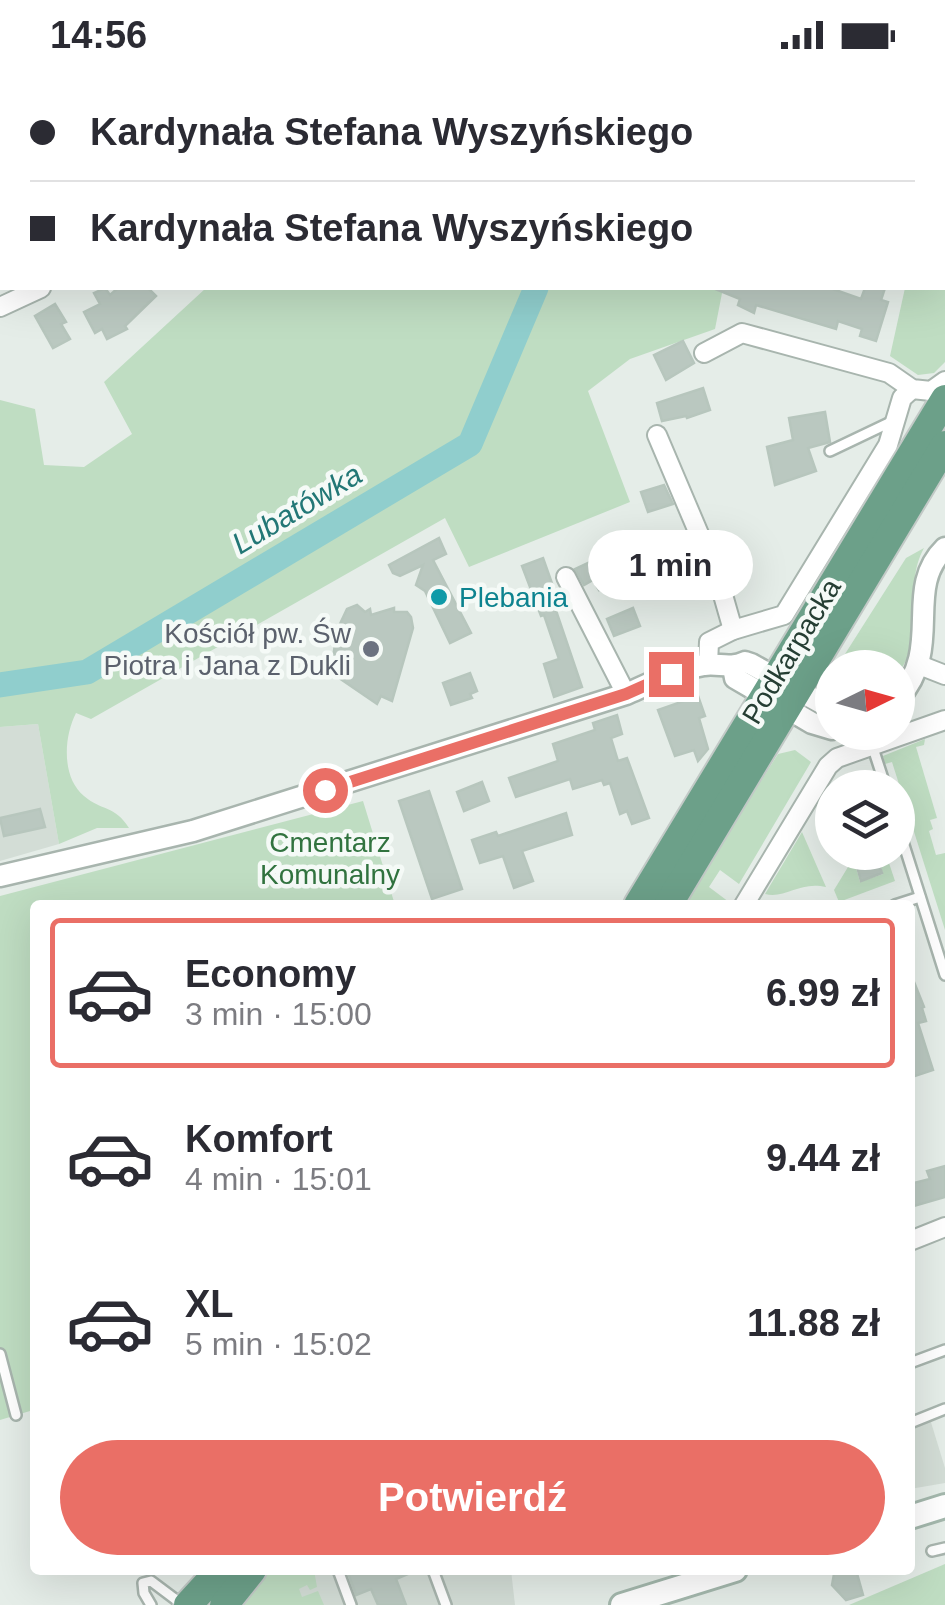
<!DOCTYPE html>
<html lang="pl">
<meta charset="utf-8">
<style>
:root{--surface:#fff;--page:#f7f7f7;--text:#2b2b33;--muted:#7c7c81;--line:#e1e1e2;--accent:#ea6f66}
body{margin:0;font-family:Helvetica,sans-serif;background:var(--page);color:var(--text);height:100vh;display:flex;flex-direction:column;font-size:38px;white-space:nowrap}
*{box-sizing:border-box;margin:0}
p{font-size:32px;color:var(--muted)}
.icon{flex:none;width:55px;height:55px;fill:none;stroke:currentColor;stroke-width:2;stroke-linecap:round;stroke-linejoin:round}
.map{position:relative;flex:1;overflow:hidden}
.panel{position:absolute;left:30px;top:830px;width:885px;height:675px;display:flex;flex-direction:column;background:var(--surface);border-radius:10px;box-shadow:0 10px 40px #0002}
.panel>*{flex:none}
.top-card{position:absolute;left:0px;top:0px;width:945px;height:220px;box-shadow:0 10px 40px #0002;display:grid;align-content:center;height:220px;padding:0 30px;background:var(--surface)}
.needle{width:65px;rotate:85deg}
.buttons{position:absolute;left:815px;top:580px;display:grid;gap:20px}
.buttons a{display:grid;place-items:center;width:100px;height:100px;border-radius:50%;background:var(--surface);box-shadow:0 10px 40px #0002;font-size:50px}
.end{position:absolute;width:45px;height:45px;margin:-22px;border:12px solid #ea6f66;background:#fff;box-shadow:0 0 0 5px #fff}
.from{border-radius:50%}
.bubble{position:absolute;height:70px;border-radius:35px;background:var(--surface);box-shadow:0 10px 40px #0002;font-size:32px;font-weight:600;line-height:70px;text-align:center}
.top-card b{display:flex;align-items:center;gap:35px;height:95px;font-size:38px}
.top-card b+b{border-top:2px solid var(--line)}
.top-card i{width:25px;height:25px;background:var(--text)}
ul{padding:18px 0 0;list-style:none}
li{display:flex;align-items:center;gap:30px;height:150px;margin:0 20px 15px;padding:0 10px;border:5px solid transparent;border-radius:10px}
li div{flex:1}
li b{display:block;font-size:38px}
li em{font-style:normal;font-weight:600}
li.active{border-color:var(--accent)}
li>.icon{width:90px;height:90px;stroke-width:1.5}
.primary-button{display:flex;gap:20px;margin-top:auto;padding:20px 30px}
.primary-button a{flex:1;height:115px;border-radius:60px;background:var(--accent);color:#fff;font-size:40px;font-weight:600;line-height:115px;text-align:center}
.status{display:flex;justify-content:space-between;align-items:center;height:70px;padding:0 50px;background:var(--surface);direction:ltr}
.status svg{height:28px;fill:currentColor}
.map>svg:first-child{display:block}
.built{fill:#d3ddd6}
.green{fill:#bfddc2}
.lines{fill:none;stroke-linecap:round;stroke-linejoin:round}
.river{stroke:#90cecd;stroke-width:25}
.building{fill:#bac8c0;stroke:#b7c6bd;stroke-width:2.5}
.service-casing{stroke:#a8b5ae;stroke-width:14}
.minor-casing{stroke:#a8b5ae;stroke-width:22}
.tertiary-casing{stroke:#a8b5ae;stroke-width:25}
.secondary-casing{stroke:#a4b8ad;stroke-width:28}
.primary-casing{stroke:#c2c9c6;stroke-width:32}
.service{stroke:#fff;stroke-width:9}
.minor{stroke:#fff;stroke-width:18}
.tertiary{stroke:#fff;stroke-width:20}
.secondary{stroke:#fff;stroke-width:22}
.primary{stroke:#6ca089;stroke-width:28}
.route{stroke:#ea6f66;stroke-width:12}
.culture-dot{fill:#0f9aa8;stroke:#f5faf7;stroke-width:4}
.worship-dot{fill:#6b7280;stroke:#f5faf7;stroke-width:4}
.labels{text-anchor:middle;stroke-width:9;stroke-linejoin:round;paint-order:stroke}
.culture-label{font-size:28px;fill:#0d838f;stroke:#f5faf7;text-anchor:start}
.worship-label{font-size:28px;fill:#5b616d;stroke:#f5faf7;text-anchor:end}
.street-label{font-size:28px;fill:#253e33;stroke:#f5faf7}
.park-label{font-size:28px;fill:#31733f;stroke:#f5faf7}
.water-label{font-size:30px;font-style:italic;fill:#227776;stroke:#f5faf7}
</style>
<div class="status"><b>14:56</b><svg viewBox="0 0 49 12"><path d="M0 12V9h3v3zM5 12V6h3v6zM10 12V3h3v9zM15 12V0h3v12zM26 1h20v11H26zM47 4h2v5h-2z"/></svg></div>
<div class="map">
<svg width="945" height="1535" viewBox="0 0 945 1535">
<rect width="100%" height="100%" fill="#e5ede8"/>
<!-- built -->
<g class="built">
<path d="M38 654 59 774 0 791V657Z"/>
<path d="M930 1349 945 1398V1413L910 1419V1357Z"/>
<path d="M265 1500H511L515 1535H243Z"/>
</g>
<!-- green -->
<g class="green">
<path d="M945 13V292L934 303 918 305 890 286 905 218H942Z"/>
<path d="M206 218H723L715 259 630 289 588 321 630 432 469 497 445 448 91 649 76 643C64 666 61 707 84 726 101 741 115 735 129 758H97L59 774 38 654 0 657V330L35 339 44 395 84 397 132 364 104 312Z"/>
<path d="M924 478C901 520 931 558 898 604V598H840L845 584 906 488Z"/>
<path d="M925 669 924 675 916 677 937 748 930 750 933 759 929 761 936 785 945 783V860L892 692 885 694 883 686Z"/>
<path d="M795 680 811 692 739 814 720 800 709 817 729 832 727 835H682L778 684Z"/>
<path d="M363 731 395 835H35V1349L30 1341 0 1350V826Z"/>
<path d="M802 762 826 817C799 811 786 829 765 824Z"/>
<path d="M843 783H852L860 812 883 804 880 793 888 790 895 811 839 832 834 820 848 797Z"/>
<path d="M945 1494V1535H849Z"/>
<path d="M265 1500H314L317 1517 310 1520 307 1515 299 1519 302 1527 318 1521 324 1535H240Z"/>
</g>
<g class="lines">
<!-- river -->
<g class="river">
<path d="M942 66 945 65"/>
<path d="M0 615 87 602 470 374 536 218"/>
</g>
</g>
<!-- building -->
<g class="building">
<path d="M105 218 110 225 118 218H148L156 226 125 256 127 259 107 269 102 259 95 263 84 242 100 234 94 223Z"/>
<path d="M713 218H830L861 229 865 218H885L881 230 888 232 876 271 860 266 862 259 838 251 836 259 756 235 754 243 738 235 740 229Z"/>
<path d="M55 234 66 252 61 254 70 269 53 278 35 246Z"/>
<path d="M683 271 694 293 666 310 654 285Z"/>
<path d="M703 318 710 340 687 348 686 346 662 351 657 333Z"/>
<path d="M825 342 830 372 808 378 816 401 775 415 767 377 793 370 789 348Z"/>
<path d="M664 415 673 434 648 442 641 422Z"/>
<path d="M682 465 692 492 697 490 708 518 686 526 666 472Z"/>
<path d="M439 468 446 484 433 490 471 563 450 573 425 521 416 515 423 495 400 506 393 503 389 495Z"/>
<path d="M637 470 646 491 641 494 643 498 599 520 593 510 584 515 575 499Z"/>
<path d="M543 488 554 519 549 520 582 617 554 627 544 594 559 589 544 545 541 546 522 496Z"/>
<path d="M357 535 365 542 370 539 371 545 394 538V542H407L411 547 413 558 392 631 381 626 377 634 326 599 331 597 325 593 333 588 336 567 342 565 339 556 347 539Z"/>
<path d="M633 538 640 556 614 566 607 549Z"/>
<path d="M470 603 477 621 470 624 472 628 451 635 443 613Z"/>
<path d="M698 626 705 646 699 648 708 679 698 691 694 680 675 686 658 640Z"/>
<path d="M617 645 622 664 611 668 618 691 627 688 649 748 632 754 627 741 620 744 610 713 604 715 602 710 573 719 570 709 516 727 509 708 558 691 553 674 595 660 593 653Z"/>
<path d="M482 712 489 731 464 741 457 722Z"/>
<path d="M429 721 462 819 432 829 399 731Z"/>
<path d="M40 739 45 757 4 766 0 748Z"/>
<path d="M566 743 572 765 522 781 533 811 514 818 503 786 480 793 472 770 496 762 498 766Z"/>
<path d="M853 782H898V784L878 792 882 803 861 811Z"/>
<path d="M910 902 924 937 922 938 926 951 918 953 933 1000 915 1006 910 990Z"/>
<path d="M945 1096V1127L910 1137V1114L930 1109 927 1101Z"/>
<path d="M347 1500H417L396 1509 406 1535H378L371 1519 356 1525Z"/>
<path d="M846 1500H856L863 1525 846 1530 832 1515 834 1504Z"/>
</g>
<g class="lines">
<defs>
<g id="service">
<path d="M830 381 895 350"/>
<path d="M872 675 886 718"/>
<path d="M898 756 945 905"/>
<path d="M895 835 920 827"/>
<path d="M0 1284 16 1345"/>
<path d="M910 1293 945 1280"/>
<path d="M910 1353 945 1339"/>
<path d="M932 1481 945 1478"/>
<path d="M338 1500 351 1535"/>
<path d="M433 1500 446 1535"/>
<path d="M151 1535 144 1523 143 1513 151 1511 183 1535"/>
</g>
<g id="minor">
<path d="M32 0 33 2"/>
<path d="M262 2 265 0"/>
<path d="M0 237 41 218"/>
<path d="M704 283 742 263 889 303 912 319 931 321 945 311"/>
<path d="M657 365 719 511 733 560"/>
<path d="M566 507 626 624"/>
<path d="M708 594 709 572 733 560 784 545 888 375 902 328 912 319"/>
<path d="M922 596 945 605"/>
<path d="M744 835 828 696 837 688 945 650"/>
<path d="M910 1171 945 1157"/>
</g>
<g id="tertiary">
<path d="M733 597 735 608 812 653 832 659"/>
<path d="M898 629C945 576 902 520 945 478"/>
<path d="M0 806 193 761 626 624C651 613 677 600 704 595 719 593 730 599 745 592L751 594 832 639"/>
</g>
<g id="secondary">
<path d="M910 1447 945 1436"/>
<path d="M622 1535 735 1500"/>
</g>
<g id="primary">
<path d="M638 835 945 329"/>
<path d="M668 835 945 375"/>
<path d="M188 1535 220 1500"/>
<path d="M224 1535 252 1500"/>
</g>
</defs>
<!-- service casing -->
<use href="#service" class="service-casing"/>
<!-- minor casing -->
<use href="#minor" class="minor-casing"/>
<!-- tertiary casing -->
<use href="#tertiary" class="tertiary-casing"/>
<!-- secondary casing -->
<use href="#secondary" class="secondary-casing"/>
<!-- primary casing -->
<use href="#primary" class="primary-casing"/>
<!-- service -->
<use href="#service" class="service"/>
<!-- minor -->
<use href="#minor" class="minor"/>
<!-- tertiary -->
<use href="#tertiary" class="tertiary"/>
<!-- secondary -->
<use href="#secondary" class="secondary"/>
<!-- primary -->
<use href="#primary" class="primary"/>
</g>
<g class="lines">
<!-- route -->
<path class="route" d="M325 720 626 624 671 604"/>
</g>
<!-- markers -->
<circle class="culture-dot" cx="439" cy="527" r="10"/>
<circle class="worship-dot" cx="371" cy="579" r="10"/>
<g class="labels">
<!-- culture labels -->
<g class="culture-label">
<text x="459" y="537">Plebania</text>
</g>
<!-- worship labels -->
<g class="worship-label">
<text x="351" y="573">Kościół pw. Św<tspan x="351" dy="32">Piotra i Jana z Dukli</tspan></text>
</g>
<!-- street labels -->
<g class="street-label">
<text transform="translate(791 581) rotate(-59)" y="10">Podkarpacka</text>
</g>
<!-- park labels -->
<g class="park-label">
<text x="330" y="782">Cmentarz<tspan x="330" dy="32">Komunalny</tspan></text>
</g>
<!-- water labels -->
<g class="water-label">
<text transform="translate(297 439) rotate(-31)" y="10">Lubatówka</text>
</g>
</g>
</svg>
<div class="buttons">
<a><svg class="needle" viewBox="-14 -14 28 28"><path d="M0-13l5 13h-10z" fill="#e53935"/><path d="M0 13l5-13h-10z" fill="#7c7c81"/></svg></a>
<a><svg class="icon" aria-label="layers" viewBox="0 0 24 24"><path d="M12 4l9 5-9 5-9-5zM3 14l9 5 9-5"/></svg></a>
</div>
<i class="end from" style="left:325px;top:720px"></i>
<i class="end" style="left:671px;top:604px"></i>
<div class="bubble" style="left:588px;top:460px;width:165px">1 min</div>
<div class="top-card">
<b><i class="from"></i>Kardynała Stefana Wyszyńskiego</b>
<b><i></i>Kardynała Stefana Wyszyńskiego</b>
</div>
<section class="panel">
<ul>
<li class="active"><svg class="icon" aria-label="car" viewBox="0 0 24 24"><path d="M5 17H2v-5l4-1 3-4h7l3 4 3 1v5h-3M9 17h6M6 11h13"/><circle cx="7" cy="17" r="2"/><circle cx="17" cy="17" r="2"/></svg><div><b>Economy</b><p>3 min · 15:00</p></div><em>6.99 zł</em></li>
<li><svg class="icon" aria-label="car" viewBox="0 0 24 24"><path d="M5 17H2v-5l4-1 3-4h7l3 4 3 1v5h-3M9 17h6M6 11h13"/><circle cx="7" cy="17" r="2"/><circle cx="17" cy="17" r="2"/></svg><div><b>Komfort</b><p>4 min · 15:01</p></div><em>9.44 zł</em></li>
<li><svg class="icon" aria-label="car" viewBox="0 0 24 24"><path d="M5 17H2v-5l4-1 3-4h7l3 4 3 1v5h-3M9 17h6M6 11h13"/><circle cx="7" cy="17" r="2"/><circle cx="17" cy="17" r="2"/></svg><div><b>XL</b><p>5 min · 15:02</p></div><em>11.88 zł</em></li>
</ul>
<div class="primary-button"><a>Potwierdź</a></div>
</section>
</div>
